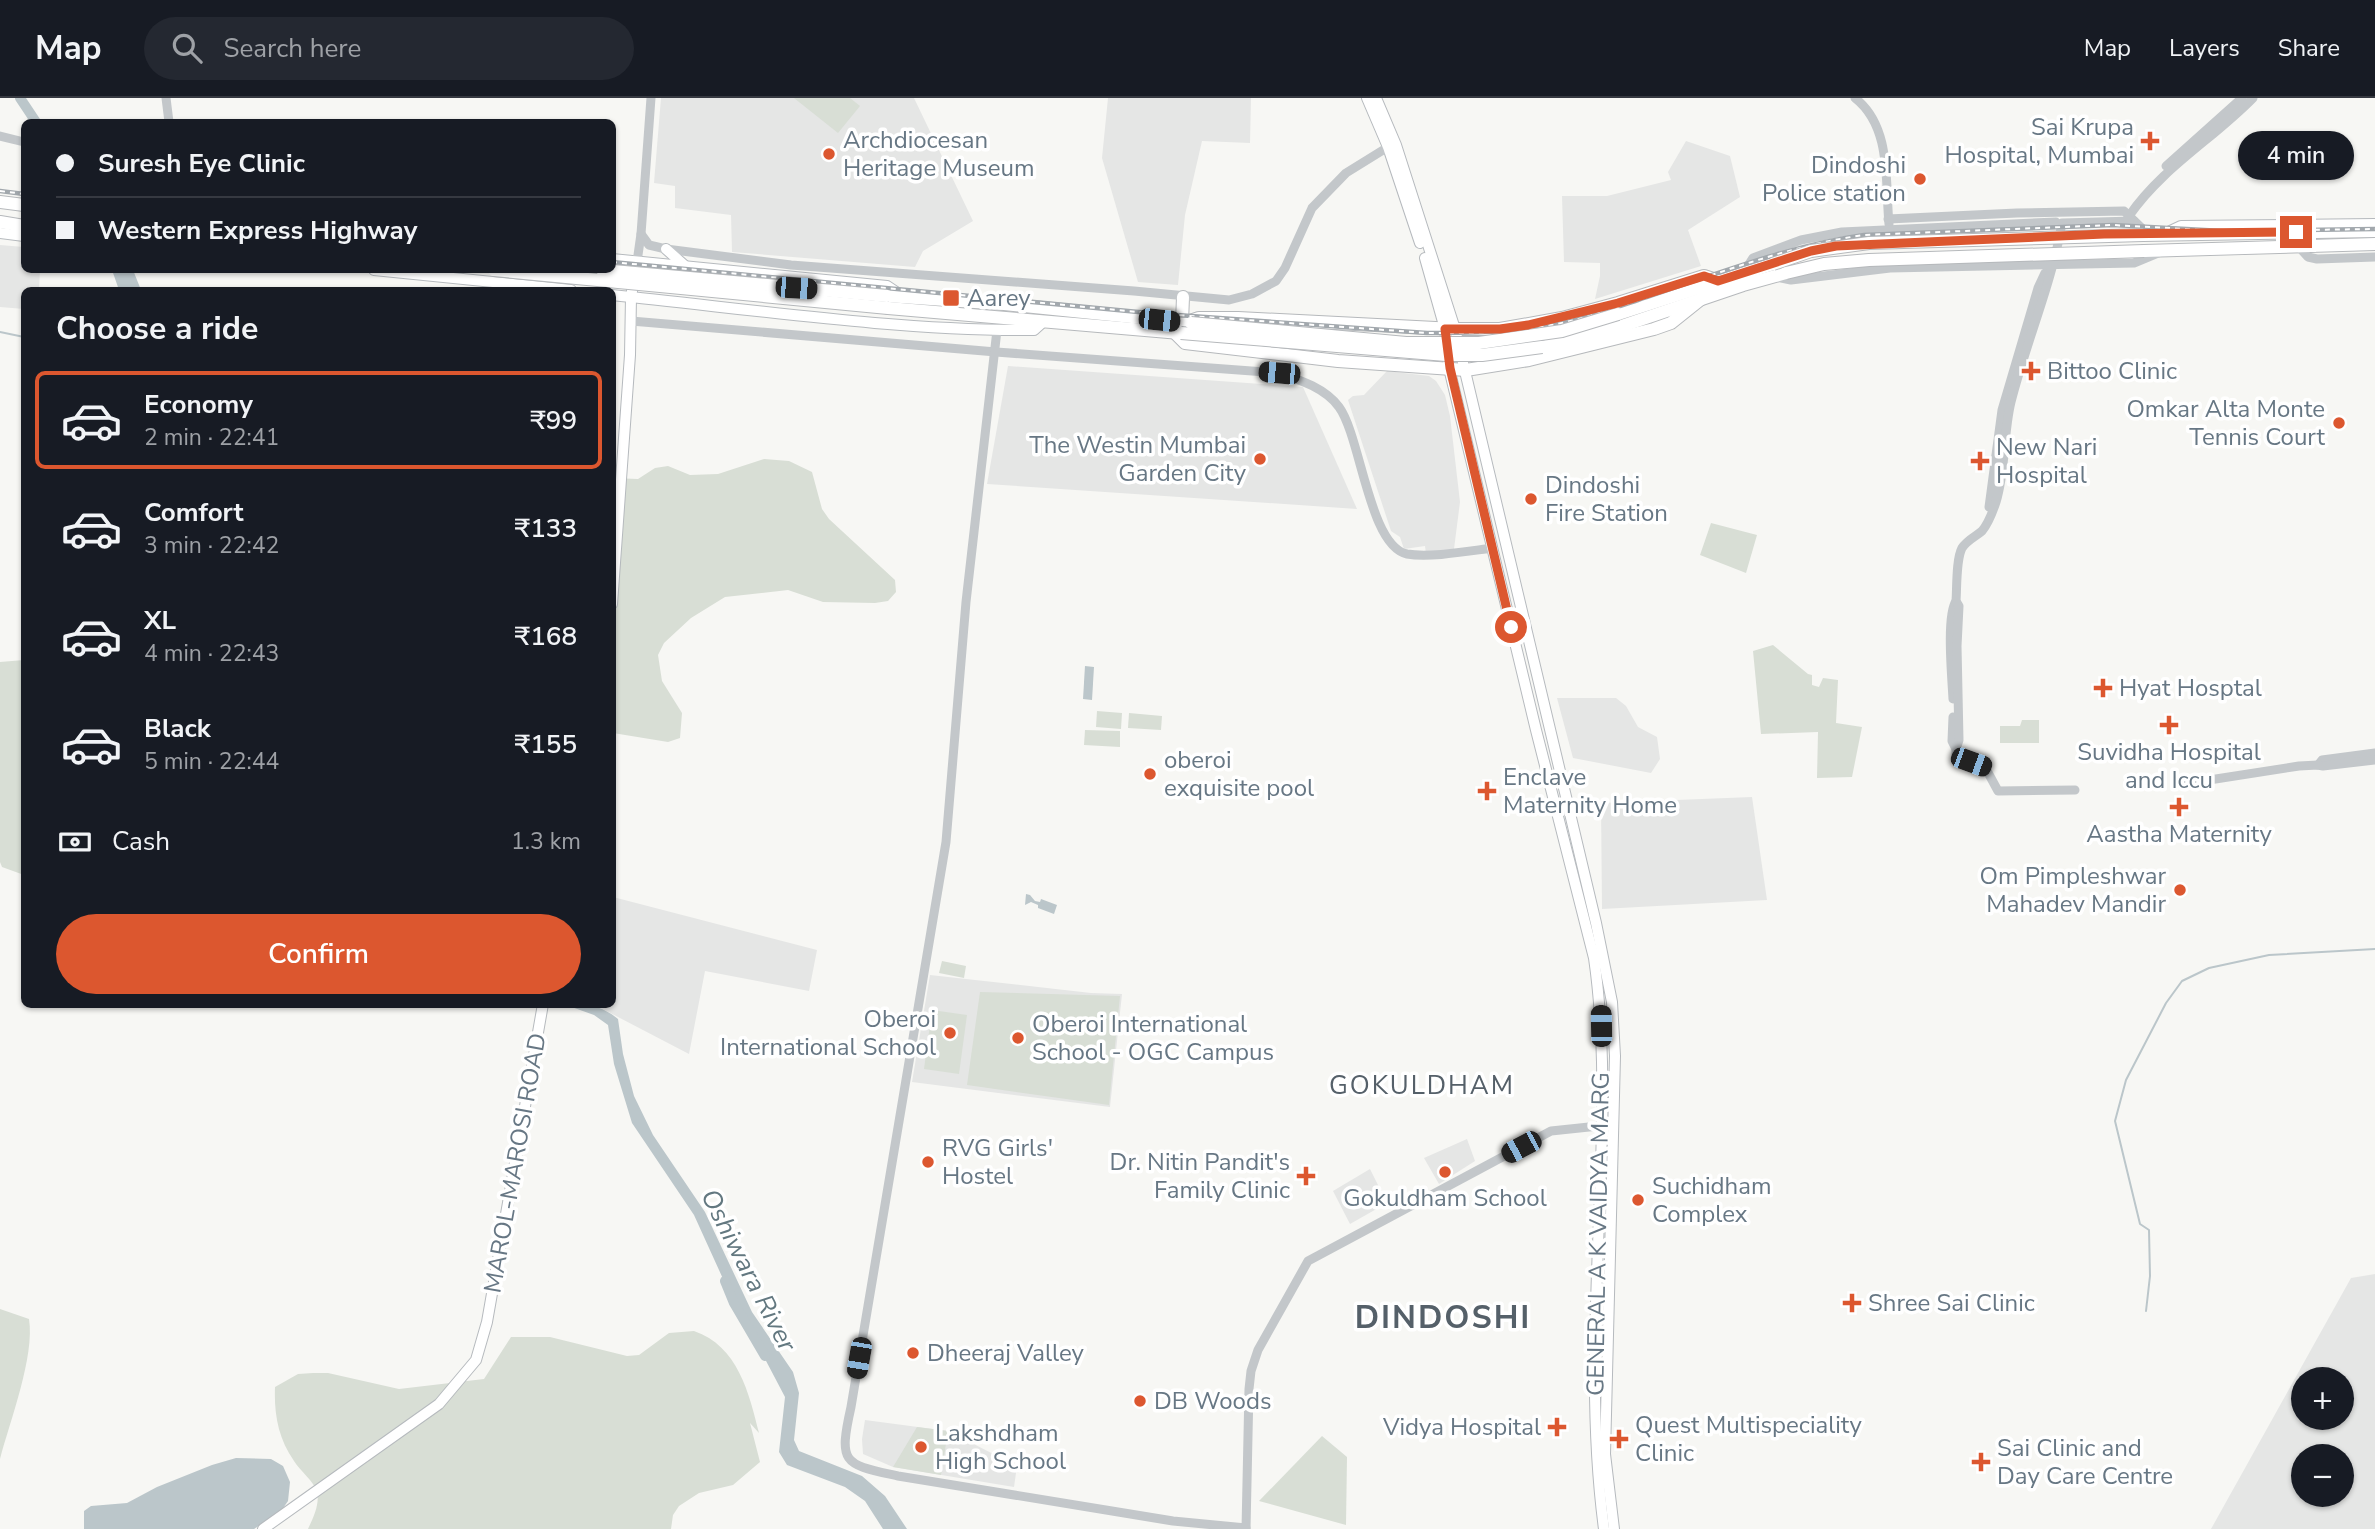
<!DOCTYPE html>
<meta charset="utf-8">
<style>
:root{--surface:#171b24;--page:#242831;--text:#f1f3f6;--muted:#9ea1a6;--line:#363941;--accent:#dc572f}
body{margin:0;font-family:"Nunito Sans",sans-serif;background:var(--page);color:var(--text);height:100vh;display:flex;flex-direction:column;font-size:26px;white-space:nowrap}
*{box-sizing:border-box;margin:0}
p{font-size:23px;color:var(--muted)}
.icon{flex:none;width:38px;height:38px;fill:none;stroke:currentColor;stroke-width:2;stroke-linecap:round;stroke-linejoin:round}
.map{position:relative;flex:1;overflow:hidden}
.drawer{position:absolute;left:21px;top:189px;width:595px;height:721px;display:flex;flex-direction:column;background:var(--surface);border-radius:10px;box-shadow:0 2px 5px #0004}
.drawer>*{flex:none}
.top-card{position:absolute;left:21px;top:21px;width:595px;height:154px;border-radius:10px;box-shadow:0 2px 5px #0004;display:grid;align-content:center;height:154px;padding:0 35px;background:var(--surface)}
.fabs{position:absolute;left:2291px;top:1269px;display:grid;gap:14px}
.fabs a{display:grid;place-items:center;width:63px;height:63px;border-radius:50%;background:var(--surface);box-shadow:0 2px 5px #0004;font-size:35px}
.end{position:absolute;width:32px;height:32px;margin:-16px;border:9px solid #dc572f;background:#fff;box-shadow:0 0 0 4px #fff}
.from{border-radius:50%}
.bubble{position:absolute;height:49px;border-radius:24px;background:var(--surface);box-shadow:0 2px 5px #0004;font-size:23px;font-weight:600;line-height:49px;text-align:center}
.car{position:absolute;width:21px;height:42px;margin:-21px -10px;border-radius:9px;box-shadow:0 0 5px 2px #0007;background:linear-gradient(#222 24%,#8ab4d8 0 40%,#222 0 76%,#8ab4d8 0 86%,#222 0)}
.top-card b{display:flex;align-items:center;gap:24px;height:66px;font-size:26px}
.top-card b+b{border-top:2px solid var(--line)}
.top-card i{width:18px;height:18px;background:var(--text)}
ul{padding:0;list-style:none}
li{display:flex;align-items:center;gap:21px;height:98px;margin:0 14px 10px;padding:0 21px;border:4px solid transparent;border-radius:10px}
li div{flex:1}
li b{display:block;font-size:26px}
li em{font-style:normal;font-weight:600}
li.selected{border-color:var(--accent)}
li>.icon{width:63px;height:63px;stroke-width:1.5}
h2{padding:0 35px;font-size:32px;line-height:84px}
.pay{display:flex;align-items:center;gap:18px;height:77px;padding:0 35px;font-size:26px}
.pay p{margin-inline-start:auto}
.button{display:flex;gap:14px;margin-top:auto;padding:14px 35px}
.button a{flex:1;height:80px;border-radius:42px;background:var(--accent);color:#fff;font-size:28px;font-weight:600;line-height:80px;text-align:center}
header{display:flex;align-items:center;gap:42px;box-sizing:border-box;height:98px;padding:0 35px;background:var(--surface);border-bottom:2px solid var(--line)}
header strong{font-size:33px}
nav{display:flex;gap:38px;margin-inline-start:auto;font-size:24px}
.search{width:490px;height:63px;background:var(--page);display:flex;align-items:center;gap:18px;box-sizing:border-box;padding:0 24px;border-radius:38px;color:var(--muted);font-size:26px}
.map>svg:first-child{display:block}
.built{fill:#e5e6e5;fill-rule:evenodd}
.green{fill:#d8ded5}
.water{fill:#bbc6ca}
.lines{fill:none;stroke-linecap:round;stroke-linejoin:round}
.stream{stroke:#bbc6ca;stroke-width:2}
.river{stroke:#bbc6ca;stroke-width:10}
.major-casing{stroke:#b6babe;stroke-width:12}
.highway-casing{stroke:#b6b9bc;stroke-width:14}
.minor{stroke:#c3c7ca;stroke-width:9}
.major{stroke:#fff;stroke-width:10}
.highway{stroke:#fff;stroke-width:12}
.rail-casing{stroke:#a2a8ad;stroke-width:4.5}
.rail{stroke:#fff;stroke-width:2;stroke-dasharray:5;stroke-linecap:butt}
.highway-bridge-casing{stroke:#b6b9bc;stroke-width:14;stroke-linecap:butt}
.highway-bridge{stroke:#fff;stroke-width:12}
.route{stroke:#dc572f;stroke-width:9}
.poi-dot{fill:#dc572f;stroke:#fff;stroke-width:2.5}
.labels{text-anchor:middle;stroke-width:7;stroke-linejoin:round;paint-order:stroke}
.poi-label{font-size:24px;fill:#677784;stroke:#fff;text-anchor:start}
.street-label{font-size:24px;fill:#677784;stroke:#fff}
.neighbourhood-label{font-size:26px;letter-spacing:2px;fill:#556069;stroke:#fff}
.water-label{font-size:26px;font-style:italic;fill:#637880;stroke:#fff}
.district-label{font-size:32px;font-weight:bold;letter-spacing:2px;fill:#556069;stroke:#fff}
</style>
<header>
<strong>Map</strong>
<div class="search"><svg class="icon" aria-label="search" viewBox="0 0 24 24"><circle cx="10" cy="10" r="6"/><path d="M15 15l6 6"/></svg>Search here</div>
<nav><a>Map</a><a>Layers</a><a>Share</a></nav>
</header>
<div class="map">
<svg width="2375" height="1431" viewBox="0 0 2375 1431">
<rect width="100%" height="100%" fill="#f7f7f4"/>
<!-- built -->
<g class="built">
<path d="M661 0H914L973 123 923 153 915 169 732 154 731 117 675 110V88L654 85Z"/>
<path d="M1108 0H1251L1250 45 1202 43 1185 117 1178 187 1138 184 1102 60Z"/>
<path d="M1686 43 1730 58 1740 99 1688 132 1701 168 1595 201 1600 178V165L1564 164 1562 98H1607L1671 82 1668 74Z"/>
<path d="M0 147 24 149V172H40L39 192H24V211L0 209Z"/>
<path d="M1008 268 1303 289 1357 411 987 386Z"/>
<path d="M1387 273 1429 278 1436 283 1445 297 1450 318 1460 404 1454 451 1426 456 1425 448 1404 451 1400 439 1391 433 1348 302 1353 298 1364 297Z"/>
<path d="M1557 600H1616L1626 608 1638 629 1657 639 1660 661 1651 675 1573 660Z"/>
<path d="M1752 699 1767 802 1602 811 1601 705Z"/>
<path d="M613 799 817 852 809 893 705 873 689 956 595 907 612 906Z"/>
<path d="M930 877 1091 895 1122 896 1110 1009 912 984Z"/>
<path d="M1467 1041 1475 1063 1439 1086 1424 1060Z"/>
<path d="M1370 1071 1387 1105 1350 1126 1333 1093Z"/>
<path d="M2375 1176V1431H2211L2351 1180ZM2303 1281H2342V1320H2303ZM2303 1358H2342V1396H2303Z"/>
<path d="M865 1322 948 1333 1017 1368 1014 1389 893 1369 863 1356 862 1341Z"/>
</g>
<!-- green -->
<g class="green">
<path d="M794 0H850L860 8 838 35Z"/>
<path d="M764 361 789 363 812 374 822 411 829 421 895 482 896 494 888 503 875 505 823 504 788 492 725 499 691 520 664 545 658 557 662 583 682 615 680 640 668 644 613 635 612 380 638 381 655 370 668 368 690 377 718 376Z"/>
<path d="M1711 425 1757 437 1746 475 1700 457Z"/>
<path d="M1773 547 1808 576 1812 577V587L1819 589 1823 580 1838 582 1836 625 1862 629 1852 679 1817 680 1818 634 1761 636 1753 553Z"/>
<path d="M24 562V777L2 769 0 764V564Z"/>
<path d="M1097 613 1122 615 1121 631 1096 629Z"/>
<path d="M1129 615 1162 618 1161 632 1128 630Z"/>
<path d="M2022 622H2039V645H2000V628H2020Z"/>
<path d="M1085 632 1120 633V649L1084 647Z"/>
<path d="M942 863 966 868 964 880 939 875Z"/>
<path d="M980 894 1120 898 1109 1007 967 987Z"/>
<path d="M932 912 967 917 959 976 924 971Z"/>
<path d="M0 1211 29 1221C35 1258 10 1323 0 1361Z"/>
<path d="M694 1233C738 1248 749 1295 759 1335L750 1325 760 1364 733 1387 699 1395 679 1408 673 1417 671 1431H308C313 1420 320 1406 317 1394 314 1383 300 1373 294 1363 278 1340 274 1316 275 1289L298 1276 313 1275H328L399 1291 484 1281 511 1239H550L627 1258 639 1257 669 1235Z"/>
<path d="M917 1329 948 1333 941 1377 893 1369Z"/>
<path d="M1322 1338 1347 1359 1346 1427 1259 1403Z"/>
</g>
<!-- water -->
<g class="water">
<path d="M112 172H133L141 192H119Z"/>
<path d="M1085 568 1094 569 1092 602 1083 601Z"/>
<path d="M1026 796 1030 797 1035 803 1040 804 1041 801 1057 807 1054 816 1038 810V807L1031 804 1025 807Z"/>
<path d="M566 907C588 906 601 907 618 921L623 956 634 998 653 1037 705 1114 752 1214 793 1274 799 1295 794 1342 799 1353 862 1378 885 1398 907 1431H883L865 1403 845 1389 787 1367 779 1354 785 1299 724 1183 694 1117 632 1025 614 966 608 927 594 917Z"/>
<path d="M236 1360 271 1361 283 1368 290 1384 288 1403 281 1413 254 1431H84V1413L91 1408 127 1405 157 1389 212 1367Z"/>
</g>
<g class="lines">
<!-- stream -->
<g class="stream">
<path d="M0 234 24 239"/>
<path d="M2146 1213 2150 1178 2149 1132 2140 1126 2115 1023 2126 982 2166 905 2182 883 2209 870 2269 857 2375 851"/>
</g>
<!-- river -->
<g class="river">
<path d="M20 0 36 24"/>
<path d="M725 1183 734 1205 765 1258"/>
</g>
<defs>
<g id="major">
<path d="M1367 0 1388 49 1420 145"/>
<path d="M1376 0 1396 47 1455 231 1596 825 1612 904 1615 958 1605 1356 1614 1431"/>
<path d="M0 135 24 138"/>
<path d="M2164 136 2181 128 2375 126"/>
<path d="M666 151 684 167"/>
<path d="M1425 160 1445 231 1449 270 1536 632 1594 860C1604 929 1603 999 1601 1068 1597 1189 1588 1311 1604 1431"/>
<path d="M612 161 887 188 905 200"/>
<path d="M374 172 571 192"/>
<path d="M612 197C750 211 896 233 1034 232L1044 223"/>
<path d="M612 506 630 257 631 199 637 164"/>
<path d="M263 1431 439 1306 476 1262 487 1224 543 906"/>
</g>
<g id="highway">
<path d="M0 104 24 107"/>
<path d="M0 124 24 128"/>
<path d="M2143 137 2375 133"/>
<path d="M2144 153 2375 146"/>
<path d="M887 198 1004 206 1191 225"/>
<path d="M888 210 1180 235"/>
<path d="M1618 216 1773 166"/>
<path d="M1190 223 1199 220H1238L1455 231H1500L1562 220 1618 205 1704 178 1719 183"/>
<path d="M1182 224 1183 199"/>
<path d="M1175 235 1185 245 1338 263 1466 272 1529 262 1654 231 1671 225 1701 201"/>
<path d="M1542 249 1622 228 1743 187 1786 175"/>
</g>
</defs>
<!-- major casing -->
<use href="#major" class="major-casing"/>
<!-- highway casing -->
<use href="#highway" class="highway-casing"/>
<!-- minor -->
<g class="minor">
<path d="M166 0 169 24"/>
<path d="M1855 0C1892 29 1885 84 1889 126"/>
<path d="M0 38 24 44"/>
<path d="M2166 68 2242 0"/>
<path d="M2129 118C2162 70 2213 41 2253 0"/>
<path d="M1888 121 2017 115 2124 113 2149 137"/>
<path d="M641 136 649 147 666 151 791 167 1134 193 1229 202 1252 196 1276 183 1285 170 1312 110 1346 75 1388 49"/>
<path d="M2298 148 2308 159 2317 161 2375 159"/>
<path d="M637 164 641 136 651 0"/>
<path d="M1743 176 1753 160 1801 142 1842 134 2056 124"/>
<path d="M1776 179 1791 182 1890 170 2134 165 2158 155"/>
<path d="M631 223 996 254 1279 275C1300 282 1325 290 1339 309 1361 339 1369 448 1407 456 1430 460 1469 453 1493 450"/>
<path d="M997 232 966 504 946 744 851 1309C838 1367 844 1366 898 1378L1173 1423 1246 1430"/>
<path d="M1989 409 2002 312 2038 190 2045 175"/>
<path d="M1953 601C1952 581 1946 517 1956 503"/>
<path d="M1953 619 1952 643 1956 651"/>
<path d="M2318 667 2322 662 2375 655"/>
<path d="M2177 687 2299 668 2318 667 2323 668 2375 662"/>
<path d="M2075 692 1998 693 1985 669 1956 659V651L1959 642 1957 548 1959 508 1956 503C1957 490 1956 461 1962 450 1967 442 1975 439 1982 433 1988 426 1993 413 1996 404 2006 372 2003 337 2011 304 2026 244 2052 186 2062 125L2134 123"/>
<path d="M1246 1431 1249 1291 1251 1273 1258 1252 1308 1163 1551 1033 1608 1027"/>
</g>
<!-- major -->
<use href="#major" class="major"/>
<!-- highway -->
<use href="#highway" class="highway"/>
<defs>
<g id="rail">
<path d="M0 93 24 96"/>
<path d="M612 164 1149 215 1427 235C1473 235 1521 235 1566 224 1590 219 1614 210 1638 202 1712 178 1786 148 1864 137L2113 127 2223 133 2375 131"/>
</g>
</defs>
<!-- rail casing -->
<use href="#rail" class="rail-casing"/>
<!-- rail -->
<use href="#rail" class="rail"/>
<defs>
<g id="highway-bridge">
<path d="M1773 166 1811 153 1869 145 2143 137"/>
<path d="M494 172 888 210"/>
<path d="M602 172 887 198"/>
<path d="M1786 175 1824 166 1869 162 2144 153"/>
<path d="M1191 225 1406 245H1479L1562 233 1618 216"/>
<path d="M1181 235 1446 257H1482L1542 249"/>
</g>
</defs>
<!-- highway-bridge casing -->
<use href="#highway-bridge" class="highway-bridge-casing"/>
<!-- highway-bridge -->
<use href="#highway-bridge" class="highway-bridge"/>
</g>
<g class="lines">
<!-- route -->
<path class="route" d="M1511 529 1450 270 1445 231H1500L1528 227 1618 205 1704 178 1718 183 1811 153 1836 148 2104 136 2296 134"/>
</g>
<!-- markers -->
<g class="poi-dot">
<path d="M2146.5 32.5h7v7h7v7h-7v7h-7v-7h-7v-7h7z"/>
<circle cx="829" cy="56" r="7"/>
<circle cx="1920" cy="81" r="7"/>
<rect x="942" y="191" width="18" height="18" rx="3.5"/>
<path d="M2027.5 262.5h7v7h7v7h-7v7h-7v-7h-7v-7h7z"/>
<circle cx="2339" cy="325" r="7"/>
<circle cx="1260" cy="361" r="7"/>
<path d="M1976.5 352.5h7v7h7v7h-7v7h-7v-7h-7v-7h7z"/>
<circle cx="1531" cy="401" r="7"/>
<path d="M2099.5 579.5h7v7h7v7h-7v7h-7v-7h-7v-7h7z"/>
<path d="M2165.5 616.5h7v7h7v7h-7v7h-7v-7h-7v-7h7z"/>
<circle cx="1150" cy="676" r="7"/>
<path d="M1483.5 682.5h7v7h7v7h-7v7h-7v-7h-7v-7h7z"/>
<path d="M2175.5 698.5h7v7h7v7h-7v7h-7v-7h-7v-7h7z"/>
<circle cx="2180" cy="792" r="7"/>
<circle cx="950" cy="935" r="7"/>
<circle cx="1018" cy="940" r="7"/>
<circle cx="928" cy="1064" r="7"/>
<circle cx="1445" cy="1074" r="7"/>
<path d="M1302.5 1067.5h7v7h7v7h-7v7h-7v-7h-7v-7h7z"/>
<circle cx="1638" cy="1102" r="7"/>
<path d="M1848.5 1194.5h7v7h7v7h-7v7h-7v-7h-7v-7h7z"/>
<circle cx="913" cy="1255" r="7"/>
<circle cx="1140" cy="1303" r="7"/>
<path d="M1553.5 1318.5h7v7h7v7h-7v7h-7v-7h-7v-7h7z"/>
<path d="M1615.5 1330.5h7v7h7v7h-7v7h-7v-7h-7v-7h7z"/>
<circle cx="921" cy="1349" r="7"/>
<path d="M1977.5 1353.5h7v7h7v7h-7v7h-7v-7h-7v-7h7z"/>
</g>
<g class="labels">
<!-- poi labels -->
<g class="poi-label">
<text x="2134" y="37" text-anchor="end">Sai Krupa<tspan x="2134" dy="28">Hospital, Mumbai</tspan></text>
<text x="843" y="50">Archdiocesan<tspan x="843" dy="28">Heritage Museum</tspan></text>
<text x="1906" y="75" text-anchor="end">Dindoshi<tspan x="1906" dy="28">Police station</tspan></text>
<text x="967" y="208">Aarey</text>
<text x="2047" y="281">Bittoo Clinic</text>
<text x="2325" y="319" text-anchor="end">Omkar Alta Monte<tspan x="2325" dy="28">Tennis Court</tspan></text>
<text x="1246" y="355" text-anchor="end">The Westin Mumbai<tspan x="1246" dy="28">Garden City</tspan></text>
<text x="1996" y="357">New Nari<tspan x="1996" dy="28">Hospital</tspan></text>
<text x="1545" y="395">Dindoshi<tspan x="1545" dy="28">Fire Station</tspan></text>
<text x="2119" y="598">Hyat Hosptal</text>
<text x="2169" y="662" text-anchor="middle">Suvidha Hospital<tspan x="2169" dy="28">and Iccu</tspan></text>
<text x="1164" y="670">oberoi<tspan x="1164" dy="28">exquisite pool</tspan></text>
<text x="1503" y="687">Enclave<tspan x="1503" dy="28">Maternity Home</tspan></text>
<text x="2179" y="744" text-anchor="middle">Aastha Maternity</text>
<text x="2166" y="786" text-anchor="end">Om Pimpleshwar<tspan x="2166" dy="28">Mahadev Mandir</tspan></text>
<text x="936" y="929" text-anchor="end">Oberoi<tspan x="936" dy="28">International School</tspan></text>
<text x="1032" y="934">Oberoi International<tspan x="1032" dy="28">School - OGC Campus</tspan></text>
<text x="942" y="1058">RVG Girls'<tspan x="942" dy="28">Hostel</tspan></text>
<text x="1290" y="1072" text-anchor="end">Dr. Nitin Pandit's<tspan x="1290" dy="28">Family Clinic</tspan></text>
<text x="1652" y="1096">Suchidham<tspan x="1652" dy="28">Complex</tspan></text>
<text x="1445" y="1108" text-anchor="middle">Gokuldham School</text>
<text x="1868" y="1213">Shree Sai Clinic</text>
<text x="927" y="1263">Dheeraj Valley</text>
<text x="1154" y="1311">DB Woods</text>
<text x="1635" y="1335">Quest Multispeciality<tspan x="1635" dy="28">Clinic</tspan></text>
<text x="1541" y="1337" text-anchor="end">Vidya Hospital</text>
<text x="935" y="1343">Lakshdham<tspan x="935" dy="28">High School</tspan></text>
<text x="1997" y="1358">Sai Clinic and<tspan x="1997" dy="28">Day Care Centre</tspan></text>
</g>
<!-- street labels -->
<g class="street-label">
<text transform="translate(515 1065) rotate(-80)" y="8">MAROL-MAROSI ROAD</text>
<text transform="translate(1598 1136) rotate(-89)" y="8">GENERAL A K VAIDYA MARG</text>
</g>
<!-- neighbourhood labels -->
<g class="neighbourhood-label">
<text x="1422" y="996">GOKULDHAM</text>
</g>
<!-- water labels -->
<g class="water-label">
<text transform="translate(749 1172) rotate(63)" y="9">Oshiwara River</text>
</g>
<!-- district labels -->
<g class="district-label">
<text x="1443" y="1230">DINDOSHI</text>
</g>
</g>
</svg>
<div class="fabs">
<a>+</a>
<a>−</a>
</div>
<i class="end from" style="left:1511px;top:529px"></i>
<i class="end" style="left:2296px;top:134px"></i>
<div class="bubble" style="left:2238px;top:33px;width:116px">4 min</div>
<i class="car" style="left:796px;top:190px;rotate:94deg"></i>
<i class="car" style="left:1159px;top:222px;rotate:96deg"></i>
<i class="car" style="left:1279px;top:275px;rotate:275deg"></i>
<i class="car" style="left:1971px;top:664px;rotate:110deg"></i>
<i class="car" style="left:1601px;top:928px;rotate:359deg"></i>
<i class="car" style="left:1521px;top:1049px;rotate:242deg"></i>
<i class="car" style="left:859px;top:1260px;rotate:190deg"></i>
<div class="top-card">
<b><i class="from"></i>Suresh Eye Clinic</b>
<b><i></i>Western Express Highway</b>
</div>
<section class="drawer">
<h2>Choose a ride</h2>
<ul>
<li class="selected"><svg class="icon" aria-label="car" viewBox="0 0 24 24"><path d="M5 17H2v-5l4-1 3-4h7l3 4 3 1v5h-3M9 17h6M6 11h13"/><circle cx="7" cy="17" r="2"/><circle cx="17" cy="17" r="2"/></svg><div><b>Economy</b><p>2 min · 22:41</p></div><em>₹99</em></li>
<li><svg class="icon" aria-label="car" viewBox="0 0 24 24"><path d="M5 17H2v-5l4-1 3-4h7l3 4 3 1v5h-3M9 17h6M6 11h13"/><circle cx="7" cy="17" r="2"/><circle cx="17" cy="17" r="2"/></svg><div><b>Comfort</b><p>3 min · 22:42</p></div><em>₹133</em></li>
<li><svg class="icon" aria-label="car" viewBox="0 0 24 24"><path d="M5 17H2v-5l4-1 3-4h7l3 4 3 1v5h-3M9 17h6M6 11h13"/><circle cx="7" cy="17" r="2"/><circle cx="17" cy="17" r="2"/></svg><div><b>XL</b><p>4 min · 22:43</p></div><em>₹168</em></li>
<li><svg class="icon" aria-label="car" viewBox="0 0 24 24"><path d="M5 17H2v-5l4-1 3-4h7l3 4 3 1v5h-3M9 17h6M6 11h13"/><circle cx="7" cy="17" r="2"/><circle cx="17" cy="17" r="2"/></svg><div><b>Black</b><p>5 min · 22:44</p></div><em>₹155</em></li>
</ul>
<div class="pay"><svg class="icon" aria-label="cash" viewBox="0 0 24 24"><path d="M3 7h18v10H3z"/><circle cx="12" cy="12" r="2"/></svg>Cash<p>1.3 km</p></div>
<div class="button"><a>Confirm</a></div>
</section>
</div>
